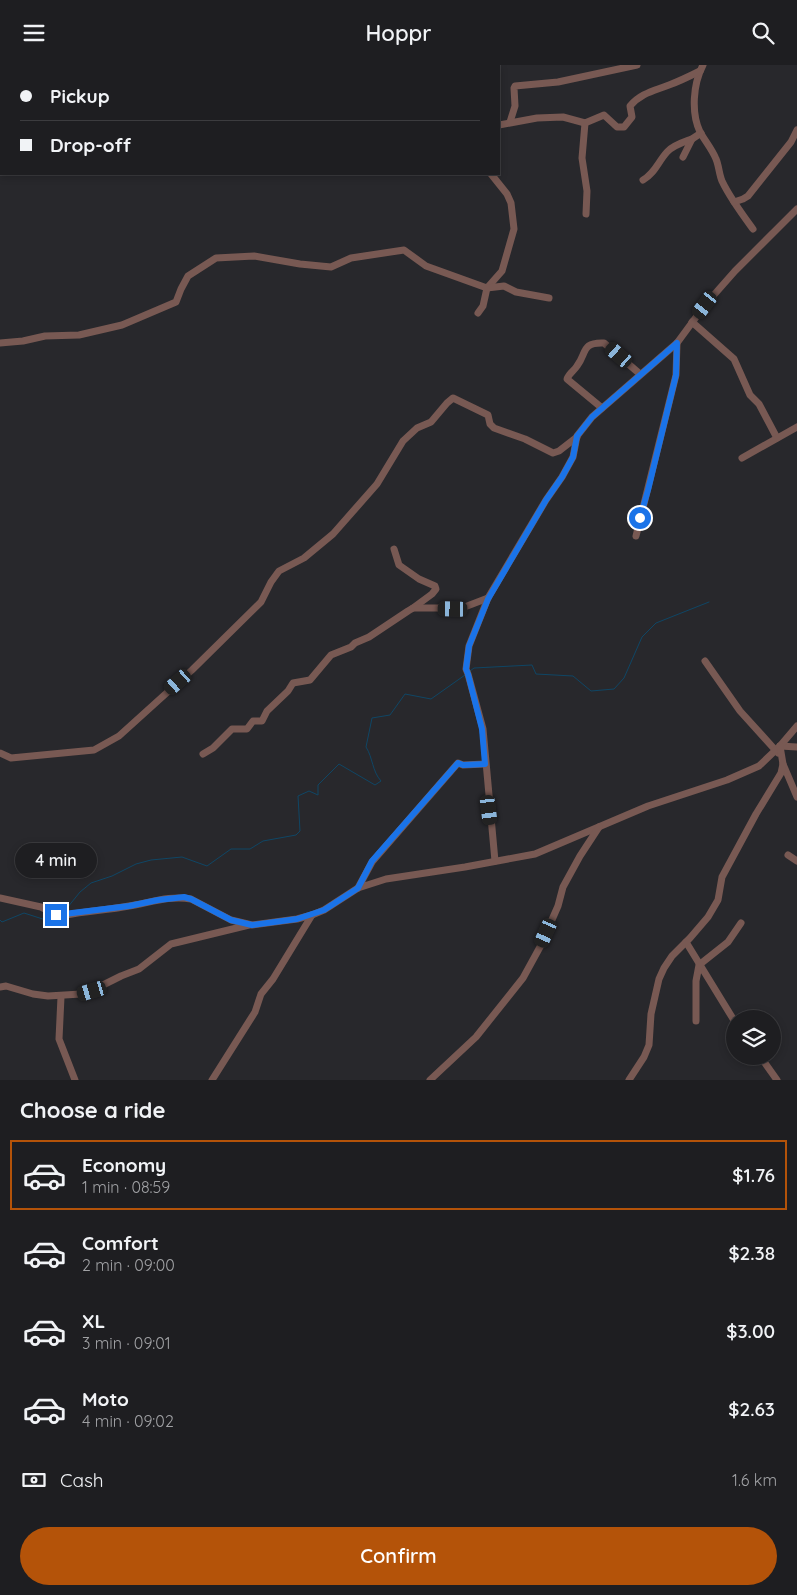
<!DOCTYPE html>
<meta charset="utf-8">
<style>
:root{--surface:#1e1e21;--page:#2b2b2e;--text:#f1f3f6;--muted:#a1a2a5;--line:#3c3c3f;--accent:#b45309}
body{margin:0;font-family:Quicksand,sans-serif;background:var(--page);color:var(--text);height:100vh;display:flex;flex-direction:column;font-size:19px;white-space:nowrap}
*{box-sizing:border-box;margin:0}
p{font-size:16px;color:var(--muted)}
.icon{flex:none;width:28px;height:28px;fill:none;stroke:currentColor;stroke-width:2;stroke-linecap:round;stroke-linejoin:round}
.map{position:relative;height:1015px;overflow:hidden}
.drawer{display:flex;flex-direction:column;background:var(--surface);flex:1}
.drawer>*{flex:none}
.top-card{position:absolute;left:0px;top:0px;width:500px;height:110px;box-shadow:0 2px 8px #0003,0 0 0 1px var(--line);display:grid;align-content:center;height:110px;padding:0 20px;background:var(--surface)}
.fabs{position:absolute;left:726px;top:945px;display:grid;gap:10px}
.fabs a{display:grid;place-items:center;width:55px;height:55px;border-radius:50%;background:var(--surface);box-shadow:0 2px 8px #0003,0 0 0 1px var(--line);font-size:25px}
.end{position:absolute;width:22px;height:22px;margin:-11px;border:6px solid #1a73e8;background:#fff;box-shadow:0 0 0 2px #fff}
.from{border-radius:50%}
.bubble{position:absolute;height:35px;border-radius:18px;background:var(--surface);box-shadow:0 2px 8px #0003,0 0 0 1px var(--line);font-size:16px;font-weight:600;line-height:35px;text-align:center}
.car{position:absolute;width:15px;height:30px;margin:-15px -8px;border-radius:6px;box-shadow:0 0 4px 1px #0007;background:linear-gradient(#222 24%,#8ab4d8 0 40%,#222 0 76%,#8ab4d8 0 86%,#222 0)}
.top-card b{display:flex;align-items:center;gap:18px;height:48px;font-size:19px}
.top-card b+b{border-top:1px solid var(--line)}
.top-card i{width:12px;height:12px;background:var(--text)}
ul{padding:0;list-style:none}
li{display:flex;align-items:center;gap:15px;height:70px;margin:0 10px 8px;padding:0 10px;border:2px solid transparent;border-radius:0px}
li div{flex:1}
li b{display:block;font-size:19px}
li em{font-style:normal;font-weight:600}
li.on{border-color:var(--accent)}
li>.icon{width:45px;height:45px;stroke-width:1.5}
h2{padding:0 20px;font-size:22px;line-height:60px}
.pay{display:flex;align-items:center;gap:12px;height:55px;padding:0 20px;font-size:19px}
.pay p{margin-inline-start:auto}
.action{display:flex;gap:10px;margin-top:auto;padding:10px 20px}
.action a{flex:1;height:58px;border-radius:30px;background:var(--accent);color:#fff;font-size:20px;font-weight:600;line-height:58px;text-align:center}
header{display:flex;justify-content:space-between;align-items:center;height:65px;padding:0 20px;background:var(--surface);font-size:22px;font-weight:600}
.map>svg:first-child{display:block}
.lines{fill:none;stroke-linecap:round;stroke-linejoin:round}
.stream{stroke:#0f4665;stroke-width:1}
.minor{stroke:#785953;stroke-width:7}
.route{stroke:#1a73e8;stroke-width:6}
</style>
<header><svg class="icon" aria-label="menu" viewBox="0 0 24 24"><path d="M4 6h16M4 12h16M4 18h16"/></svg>Hoppr<svg class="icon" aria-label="search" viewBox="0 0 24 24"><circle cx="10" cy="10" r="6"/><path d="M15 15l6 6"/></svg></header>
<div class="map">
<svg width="797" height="1015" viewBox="0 0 797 1015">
<rect width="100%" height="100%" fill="#28282c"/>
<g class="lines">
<!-- stream -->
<g class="stream">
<path d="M470 606 474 603 532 600 536 609 573 611 591 626 614 624 624 613 642 572 656 558 709 537"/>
<path d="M63 848 80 827 91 818 112 811 136 799 151 795 182 792 207 801 231 784H250L263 776 296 770 300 766 298 731 309 726 318 730V720L339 699 375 720 381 716C372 706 373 693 366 682L372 653 390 650 405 629 431 634 465 610"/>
<path d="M0 855 2 857 24 848 52 857 59 853"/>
</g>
<!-- minor -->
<g class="minor">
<path d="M703 0C693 19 691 48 700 67 705 76 712 84 716 94 719 101 719 109 722 116 730 133 742 149 753 164"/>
<path d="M510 57 515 41 514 23 515 21 558 17 637 0"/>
<path d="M499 60 537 53 563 52 585 58"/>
<path d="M683 92 692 74 701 68"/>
<path d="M643 115C655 108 658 97 667 87 673 80 684 77 692 74"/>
<path d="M734 137 743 134 748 131 791 77 797 65"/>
<path d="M586 149 587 126 582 93 585 58 604 50 617 62H624L632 52 630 41C641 28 654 26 669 20 680 16 690 11 700 6"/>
<path d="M478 248 483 241 487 223 502 206 514 164 511 138 507 129 491 109"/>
<path d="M692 257 734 294 750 330 759 339 777 373"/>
<path d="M0 278 23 276 45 271 79 270 122 260 176 237 181 224 188 211 216 193 254 191 300 199 331 202 351 193 404 185 426 201 487 223 504 221 516 227 549 233"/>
<path d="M602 343 567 314C569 308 574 306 577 301 587 288 581 277 604 278L640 309"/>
<path d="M742 393 797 362"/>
<path d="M636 471 676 310 677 278"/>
<path d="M394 484 399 500 419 514 435 521 436 524 432 529 413 543"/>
<path d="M705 596 740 646 778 688"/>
<path d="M780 681 797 682"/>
<path d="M0 688 11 693 94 685 119 671 192 605 261 537 271 517 279 506 304 493 333 469 377 419 403 376 417 363 431 357 447 338 453 333 488 350 490 359 494 363 525 374 553 388 559 386 577 372"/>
<path d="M203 689 213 683 232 664H247L253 656H262L267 646 288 626 293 618 310 615 331 590 351 582 355 578 369 572 408 546 413 543H462L488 533"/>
<path d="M783 699 797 732"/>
<path d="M788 790 797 796"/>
<path d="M495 796 483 664 468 609 466 604 469 581 488 533 546 435 562 412 573 392 577 371 592 352 677 278 705 240 735 206 797 144"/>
<path d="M358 823 372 797 458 698 463 700 485 699"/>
<path d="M0 833 41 842 57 850H66C87 846 108 845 129 841 149 838 170 830 191 834L231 855 252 860 297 854 312 850 324 845 358 823 386 814 465 802 535 789 648 741 727 715 759 701 780 681 797 661"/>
<path d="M686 877 735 957"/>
<path d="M0 922 6 921 33 929 48 931 81 929 91 926 121 911 139 904 171 879 249 860"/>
<path d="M61 932 59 974 75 1015"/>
<path d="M696 956V916L699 900 728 877 741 858"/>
<path d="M760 991 777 1015"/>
<path d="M212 1015 255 947 261 929 273 914 312 850"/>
<path d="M430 1015 476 972 523 913 540 882 558 841 563 822 580 791 599 762"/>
<path d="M629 1015 644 992 649 980 651 949 659 914 664 903 672 891 690 873 708 852 718 835 722 812 756 749 781 708 783 699 780 681"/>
</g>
</g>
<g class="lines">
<!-- route -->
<path class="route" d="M56 850 129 841 158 835 184 832 191 834 231 855 252 860 297 854 324 845 358 823 372 796 458 698 463 700 485 699 482 664 468 609 466 604 469 581 488 534 546 435 562 412 573 392 577 371 592 352 677 278 676 310 648 425 640 453"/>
</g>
</svg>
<div class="fabs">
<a><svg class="icon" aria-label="layers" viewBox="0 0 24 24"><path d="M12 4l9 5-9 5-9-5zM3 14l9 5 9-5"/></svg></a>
</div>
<i class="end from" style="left:640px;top:453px"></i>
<i class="end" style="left:56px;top:850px"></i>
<div class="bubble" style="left:15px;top:778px;width:82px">4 min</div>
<i class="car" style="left:705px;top:240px;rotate:217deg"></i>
<i class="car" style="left:619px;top:290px;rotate:311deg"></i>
<i class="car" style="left:453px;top:544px;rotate:271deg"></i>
<i class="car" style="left:178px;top:617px;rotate:229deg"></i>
<i class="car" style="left:489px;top:745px;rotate:173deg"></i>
<i class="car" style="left:546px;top:868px;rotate:204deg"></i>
<i class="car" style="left:92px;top:926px;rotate:254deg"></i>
<div class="top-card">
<b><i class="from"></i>Pickup</b>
<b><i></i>Drop-off</b>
</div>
</div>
<section class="drawer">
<h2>Choose a ride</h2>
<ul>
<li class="on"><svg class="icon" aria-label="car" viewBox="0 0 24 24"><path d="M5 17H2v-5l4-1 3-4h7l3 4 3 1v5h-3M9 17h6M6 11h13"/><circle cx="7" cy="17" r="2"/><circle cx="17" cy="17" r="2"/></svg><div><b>Economy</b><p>1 min · 08:59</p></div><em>$1.76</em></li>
<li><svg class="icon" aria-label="car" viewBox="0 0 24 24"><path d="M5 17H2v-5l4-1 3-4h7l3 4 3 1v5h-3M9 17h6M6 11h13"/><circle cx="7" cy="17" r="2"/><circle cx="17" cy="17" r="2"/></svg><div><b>Comfort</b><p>2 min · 09:00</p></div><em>$2.38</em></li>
<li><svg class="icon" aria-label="car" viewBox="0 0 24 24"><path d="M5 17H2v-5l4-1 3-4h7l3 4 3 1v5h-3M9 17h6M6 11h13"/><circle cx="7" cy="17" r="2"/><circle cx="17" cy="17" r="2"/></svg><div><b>XL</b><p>3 min · 09:01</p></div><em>$3.00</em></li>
<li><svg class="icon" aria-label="car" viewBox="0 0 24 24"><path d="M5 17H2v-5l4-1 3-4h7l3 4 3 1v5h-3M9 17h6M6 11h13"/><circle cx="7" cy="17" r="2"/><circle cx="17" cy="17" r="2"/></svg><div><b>Moto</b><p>4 min · 09:02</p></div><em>$2.63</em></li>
</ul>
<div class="pay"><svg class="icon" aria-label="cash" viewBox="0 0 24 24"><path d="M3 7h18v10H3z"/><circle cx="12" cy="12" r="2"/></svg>Cash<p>1.6 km</p></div>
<div class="action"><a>Confirm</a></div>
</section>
